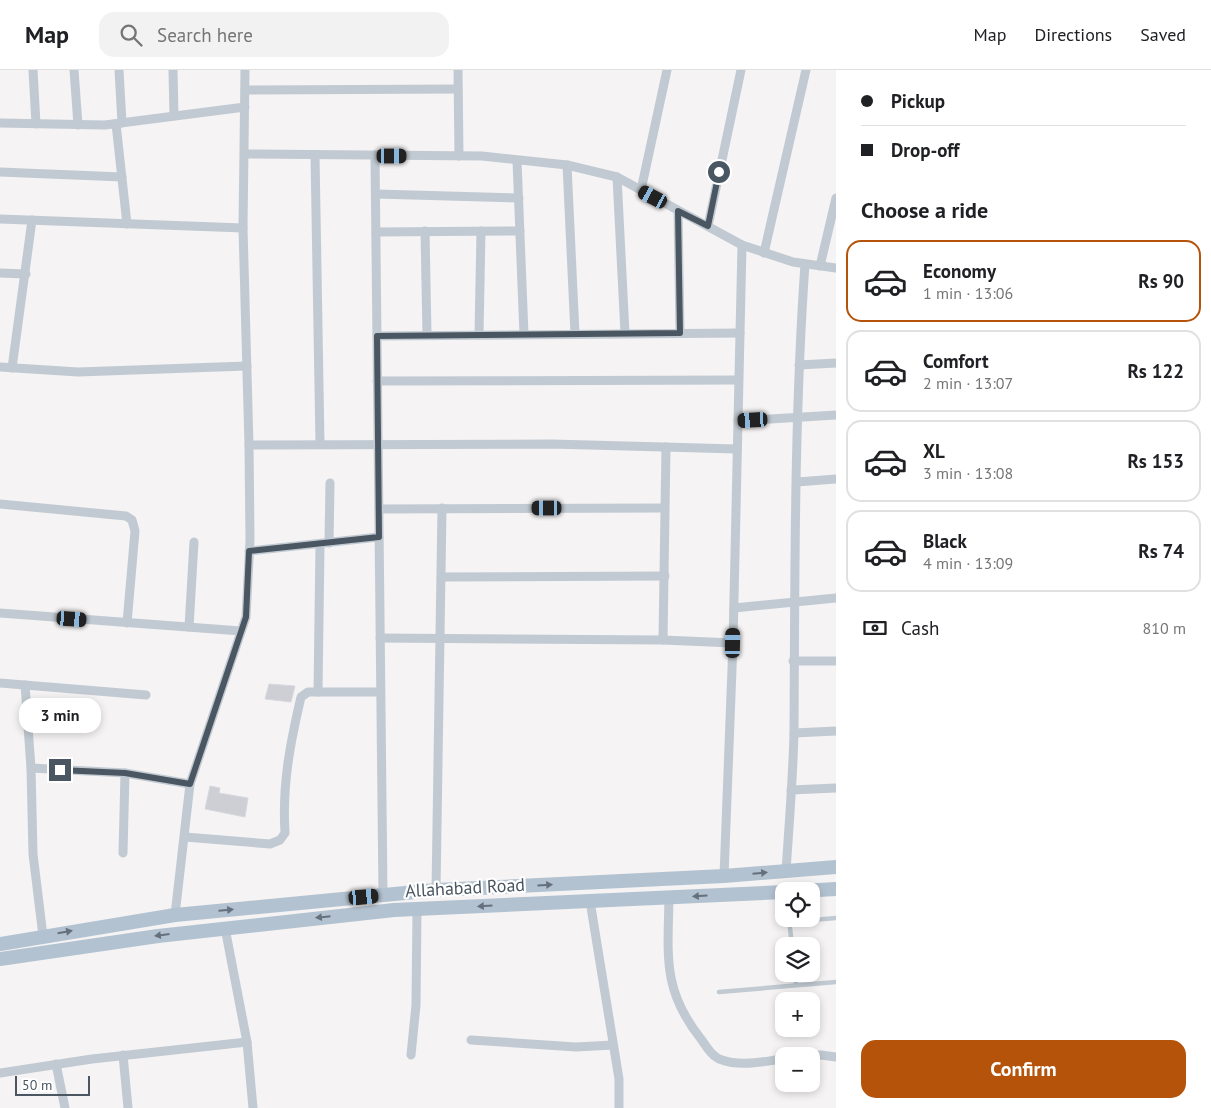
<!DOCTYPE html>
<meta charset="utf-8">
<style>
:root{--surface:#fff;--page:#f2f2f2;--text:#202124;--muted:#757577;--line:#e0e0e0;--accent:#b45309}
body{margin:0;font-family:"PT Sans",sans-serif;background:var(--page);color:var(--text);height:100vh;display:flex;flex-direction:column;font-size:19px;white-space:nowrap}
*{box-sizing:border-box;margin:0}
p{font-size:16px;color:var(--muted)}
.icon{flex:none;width:28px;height:28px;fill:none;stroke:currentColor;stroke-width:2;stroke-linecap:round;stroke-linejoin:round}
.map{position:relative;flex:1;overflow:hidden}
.panel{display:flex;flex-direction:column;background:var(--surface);width:375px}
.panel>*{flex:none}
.banner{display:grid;align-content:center;height:110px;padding:0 25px;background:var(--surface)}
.tools{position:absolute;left:775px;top:812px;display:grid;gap:10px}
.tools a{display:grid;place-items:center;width:45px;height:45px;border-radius:10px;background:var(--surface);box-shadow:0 2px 8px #0003;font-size:25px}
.scale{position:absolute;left:15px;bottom:12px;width:75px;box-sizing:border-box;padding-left:5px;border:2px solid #4a5661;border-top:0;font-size:14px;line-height:18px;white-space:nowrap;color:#4a5661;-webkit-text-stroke:4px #fff;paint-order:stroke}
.end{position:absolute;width:22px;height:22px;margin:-11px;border:6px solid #4a5661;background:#fff;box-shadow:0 0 0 2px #fff}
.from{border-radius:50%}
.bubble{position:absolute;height:35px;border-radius:15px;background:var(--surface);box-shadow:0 2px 8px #0003;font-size:16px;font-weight:700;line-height:35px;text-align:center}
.car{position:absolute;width:15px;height:30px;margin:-15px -8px;border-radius:6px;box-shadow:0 0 4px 1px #0007;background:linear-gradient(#222 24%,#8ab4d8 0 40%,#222 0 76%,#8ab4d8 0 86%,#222 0)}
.banner b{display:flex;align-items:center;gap:18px;height:48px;font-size:19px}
.banner b+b{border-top:1px solid var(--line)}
.banner i{width:12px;height:12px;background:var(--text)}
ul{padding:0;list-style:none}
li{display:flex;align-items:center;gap:15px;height:82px;margin:0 10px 8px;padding:0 15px;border:2px solid var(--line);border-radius:15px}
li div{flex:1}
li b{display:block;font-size:19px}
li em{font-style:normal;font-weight:700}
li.selected{border-color:var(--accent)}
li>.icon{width:45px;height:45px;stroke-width:1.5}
h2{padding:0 25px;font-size:22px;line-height:60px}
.pay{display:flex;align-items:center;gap:12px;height:55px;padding:0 25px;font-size:19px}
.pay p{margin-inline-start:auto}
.primary-button{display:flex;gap:10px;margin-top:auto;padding:10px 25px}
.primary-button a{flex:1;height:58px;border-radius:15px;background:var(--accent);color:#fff;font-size:20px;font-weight:700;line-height:58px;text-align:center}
header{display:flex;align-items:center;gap:30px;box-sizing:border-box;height:70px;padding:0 25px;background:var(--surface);border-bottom:1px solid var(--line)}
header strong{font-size:24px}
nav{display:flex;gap:28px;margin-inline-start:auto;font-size:18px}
.search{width:350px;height:45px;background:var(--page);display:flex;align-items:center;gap:12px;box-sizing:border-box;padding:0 18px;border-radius:15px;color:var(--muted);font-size:19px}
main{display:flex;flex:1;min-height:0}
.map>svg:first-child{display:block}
.building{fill:#cdcfd5;stroke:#d7d9de}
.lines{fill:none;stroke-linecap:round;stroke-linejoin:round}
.lane{stroke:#c1cad2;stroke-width:4.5}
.street{stroke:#c1cad2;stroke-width:9}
.primary{stroke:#b3c2d1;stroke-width:14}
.oneway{fill:#64717d}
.route{stroke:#4a5661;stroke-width:6}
.labels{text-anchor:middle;stroke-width:4.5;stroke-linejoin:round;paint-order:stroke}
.street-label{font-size:18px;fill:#4a5661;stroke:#fff}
</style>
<header>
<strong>Map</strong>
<div class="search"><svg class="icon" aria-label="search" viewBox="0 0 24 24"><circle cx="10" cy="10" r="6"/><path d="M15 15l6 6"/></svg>Search here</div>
<nav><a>Map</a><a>Directions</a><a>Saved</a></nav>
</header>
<main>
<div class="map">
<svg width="836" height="1038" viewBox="0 0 836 1038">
<rect width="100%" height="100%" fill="#f5f3f3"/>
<!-- building -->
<g class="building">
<path d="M269 614 295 616 291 632 265 629Z"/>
<path d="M210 716 220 718 219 723 248 728 245 747 205 739Z"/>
</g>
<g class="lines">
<!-- lane -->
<g class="lane">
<path d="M789 849 792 876"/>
<path d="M789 852 836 848"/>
<path d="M795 904 796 915"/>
<path d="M719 922 836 912"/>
</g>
<!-- street -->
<g class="street">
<path d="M33 0 36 54"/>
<path d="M74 0 78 55"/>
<path d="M119 0 122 53"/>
<path d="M173 0 174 46"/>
<path d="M458 0 459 86"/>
<path d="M245 20 458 19"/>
<path d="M0 53 105 55 245 37"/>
<path d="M116 54 127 154"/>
<path d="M246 84 482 86 567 95 617 107 742 175 793 192 836 198"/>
<path d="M315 85 320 374"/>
<path d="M375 85 383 825"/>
<path d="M517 91 524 264"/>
<path d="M567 95 575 264"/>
<path d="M0 102 122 107"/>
<path d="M617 107 625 263"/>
<path d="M641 120 667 0"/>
<path d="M376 124 519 128"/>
<path d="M678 141 680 263"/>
<path d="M0 149 243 158"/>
<path d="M708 156 741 0"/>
<path d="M425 161 427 265"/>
<path d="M376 162 520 161"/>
<path d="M764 183 806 0"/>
<path d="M820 196 836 128"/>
<path d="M0 203 26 204"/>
<path d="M479 265 481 161"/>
<path d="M377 266 740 263"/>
<path d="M799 295 836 293"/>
<path d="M0 297 78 302 247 296"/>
<path d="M12 298 32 150"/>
<path d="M377 311 738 310"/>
<path d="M738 351 836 345"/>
<path d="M249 375 552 374 737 379"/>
<path d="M797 412 836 409"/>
<path d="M0 434 126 446 132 450 135 461 127 553"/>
<path d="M379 439 664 438"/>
<path d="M329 473 330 413"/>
<path d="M249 481 379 467"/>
<path d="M442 507 665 506"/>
<path d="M734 538 836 528"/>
<path d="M0 543 241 561"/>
<path d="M189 557 194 472"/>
<path d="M380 568 663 570 733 573"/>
<path d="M663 570 666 377"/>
<path d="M793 591H836"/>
<path d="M0 613 146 625"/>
<path d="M25 615 31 698 33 784 43 866"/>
<path d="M318 622 320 474"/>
<path d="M794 663 836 661"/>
<path d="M31 698 125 703 190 714"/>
<path d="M791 720 836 718"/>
<path d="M185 767 270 774 280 770 285 763C282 715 290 674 301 627L308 622H380"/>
<path d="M123 783 125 703"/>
<path d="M786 801C789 755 793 708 794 662 795 506 794 350 805 194"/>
<path d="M724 806 733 573 742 175"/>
<path d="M436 820 442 438"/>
<path d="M669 827C668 886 662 920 701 969 707 977 712 987 722 990 741 997 765 991 784 989"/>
<path d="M590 831 619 1009V1038"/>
<path d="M175 845 190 714 246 547 250 470 249 375 243 158 245 0"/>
<path d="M225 858 247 972 253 1038"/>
<path d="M471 970 576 977 613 975"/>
<path d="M123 985 128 1038"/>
<path d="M411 985 416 935 417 839"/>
<path d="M806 986 821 985 836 987"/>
<path d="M56 994 65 1038"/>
<path d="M0 1003 92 989 247 972"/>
</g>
<!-- primary -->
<g class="primary">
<path d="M801 821 836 819"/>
<path d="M0 874 175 845 436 820 724 806 836 797"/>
<path d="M0 889 158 866 394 840 784 822"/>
</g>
</g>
<!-- one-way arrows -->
<defs><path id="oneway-solid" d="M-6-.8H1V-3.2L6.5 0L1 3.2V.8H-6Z" transform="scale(1.25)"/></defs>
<g class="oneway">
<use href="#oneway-solid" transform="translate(760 803) rotate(-5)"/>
<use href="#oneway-solid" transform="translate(545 815) rotate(-3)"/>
<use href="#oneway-solid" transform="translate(700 826) rotate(177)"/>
<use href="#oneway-solid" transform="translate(485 836) rotate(177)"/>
<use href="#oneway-solid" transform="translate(226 840) rotate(-5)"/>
<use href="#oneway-solid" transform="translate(323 847) rotate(174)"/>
<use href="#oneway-solid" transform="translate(65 862) rotate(-10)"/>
<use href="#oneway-solid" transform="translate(162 865) rotate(173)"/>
</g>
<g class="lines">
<!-- route -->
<path class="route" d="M60 700 125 703 190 714 246 547 249 481 379 467 377 266 680 263 678 141 708 156 719 102"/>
</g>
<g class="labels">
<!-- street labels -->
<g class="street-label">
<text transform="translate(465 818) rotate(-3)" y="6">Allahabad Road</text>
</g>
</g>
</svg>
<div class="tools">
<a><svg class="icon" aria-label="locate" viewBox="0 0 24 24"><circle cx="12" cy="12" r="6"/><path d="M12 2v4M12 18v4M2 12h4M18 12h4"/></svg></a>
<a><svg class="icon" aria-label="layers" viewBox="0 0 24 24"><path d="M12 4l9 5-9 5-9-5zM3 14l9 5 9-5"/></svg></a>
<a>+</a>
<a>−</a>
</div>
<div class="scale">50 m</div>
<i class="end from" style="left:719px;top:102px"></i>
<i class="end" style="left:60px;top:700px"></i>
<div class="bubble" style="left:19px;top:628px;width:82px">3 min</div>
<i class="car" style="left:392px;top:86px;rotate:90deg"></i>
<i class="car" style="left:653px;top:127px;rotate:298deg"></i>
<i class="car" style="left:753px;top:350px;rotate:267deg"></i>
<i class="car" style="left:547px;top:438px;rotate:270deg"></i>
<i class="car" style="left:72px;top:549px;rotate:94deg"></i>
<i class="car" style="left:733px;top:573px;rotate:1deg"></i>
<i class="car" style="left:364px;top:827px;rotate:85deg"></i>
</div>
<section class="panel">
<div class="banner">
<b><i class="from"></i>Pickup</b>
<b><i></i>Drop-off</b>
</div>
<h2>Choose a ride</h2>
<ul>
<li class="selected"><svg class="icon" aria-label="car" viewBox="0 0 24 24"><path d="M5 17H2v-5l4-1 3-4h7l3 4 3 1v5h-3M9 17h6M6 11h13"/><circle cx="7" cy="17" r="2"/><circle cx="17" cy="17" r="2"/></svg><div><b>Economy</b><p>1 min · 13:06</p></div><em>Rs 90</em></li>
<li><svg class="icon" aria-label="car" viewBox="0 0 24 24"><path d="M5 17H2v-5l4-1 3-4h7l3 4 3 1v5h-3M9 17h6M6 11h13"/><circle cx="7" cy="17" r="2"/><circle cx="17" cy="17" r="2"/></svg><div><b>Comfort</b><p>2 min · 13:07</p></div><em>Rs 122</em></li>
<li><svg class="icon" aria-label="car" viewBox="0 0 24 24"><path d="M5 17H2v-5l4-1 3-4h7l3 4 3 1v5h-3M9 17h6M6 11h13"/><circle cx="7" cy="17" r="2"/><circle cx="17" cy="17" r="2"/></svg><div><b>XL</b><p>3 min · 13:08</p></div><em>Rs 153</em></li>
<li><svg class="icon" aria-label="car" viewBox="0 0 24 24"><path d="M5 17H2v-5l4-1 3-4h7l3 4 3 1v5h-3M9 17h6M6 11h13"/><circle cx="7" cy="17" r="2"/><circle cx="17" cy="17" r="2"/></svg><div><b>Black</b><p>4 min · 13:09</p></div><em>Rs 74</em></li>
</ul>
<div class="pay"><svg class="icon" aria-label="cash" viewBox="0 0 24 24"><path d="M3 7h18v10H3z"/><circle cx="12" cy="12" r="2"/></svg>Cash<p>810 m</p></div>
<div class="primary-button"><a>Confirm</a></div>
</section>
</main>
